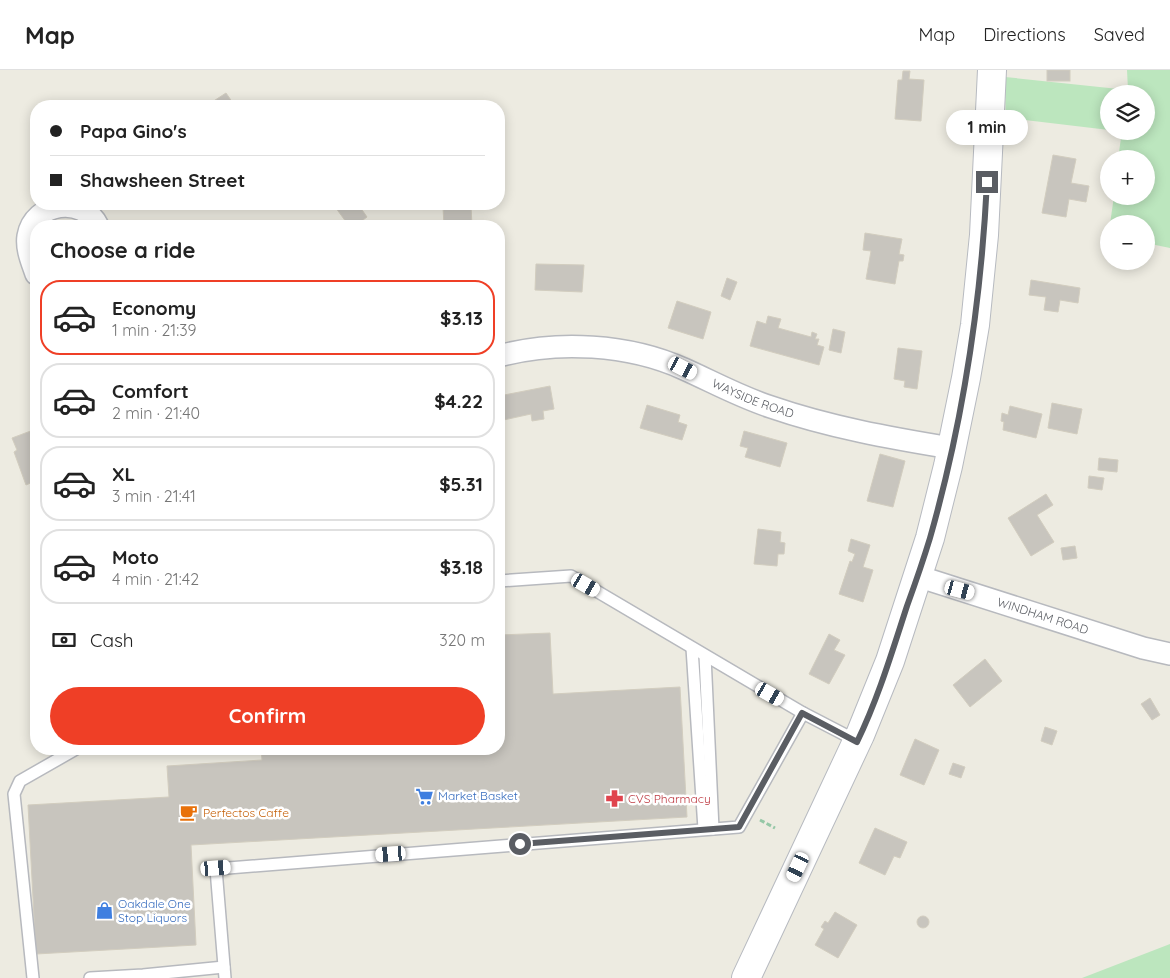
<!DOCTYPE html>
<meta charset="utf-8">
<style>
:root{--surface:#fff;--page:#f6f6f6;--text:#222;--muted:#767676;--line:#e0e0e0;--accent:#ef3f26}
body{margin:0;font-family:Quicksand,sans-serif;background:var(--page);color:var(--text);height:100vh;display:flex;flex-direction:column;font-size:19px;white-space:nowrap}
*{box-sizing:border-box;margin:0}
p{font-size:16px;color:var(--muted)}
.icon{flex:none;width:28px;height:28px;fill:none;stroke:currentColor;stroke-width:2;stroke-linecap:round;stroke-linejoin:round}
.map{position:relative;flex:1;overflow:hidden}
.details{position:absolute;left:30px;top:150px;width:475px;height:535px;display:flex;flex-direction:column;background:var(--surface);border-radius:20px;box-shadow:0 2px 12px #0003}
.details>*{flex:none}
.guide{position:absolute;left:30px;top:30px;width:475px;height:110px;border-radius:20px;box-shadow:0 2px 12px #0003;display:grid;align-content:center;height:110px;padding:0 20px;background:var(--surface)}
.fabs{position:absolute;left:1100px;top:15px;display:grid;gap:10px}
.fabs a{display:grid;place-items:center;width:55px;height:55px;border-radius:50%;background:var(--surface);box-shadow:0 2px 12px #0003;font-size:25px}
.end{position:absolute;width:22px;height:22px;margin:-11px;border:6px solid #5a5d63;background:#fff;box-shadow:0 0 0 2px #fff}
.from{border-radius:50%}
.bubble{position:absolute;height:35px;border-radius:18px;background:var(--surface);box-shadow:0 2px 12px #0003;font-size:16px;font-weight:800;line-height:35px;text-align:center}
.car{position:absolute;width:15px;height:30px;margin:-15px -8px;border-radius:6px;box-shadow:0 0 4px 1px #0007;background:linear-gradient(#fff 24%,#345 0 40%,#fff 0 76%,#345 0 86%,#fff 0)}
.guide b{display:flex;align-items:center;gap:18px;height:48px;font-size:19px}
.guide b+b{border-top:1px solid var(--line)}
.guide i{width:12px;height:12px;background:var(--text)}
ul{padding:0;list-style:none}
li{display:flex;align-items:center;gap:15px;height:75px;margin:0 10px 8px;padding:0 10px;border:2px solid var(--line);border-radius:20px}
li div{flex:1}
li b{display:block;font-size:19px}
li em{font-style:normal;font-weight:800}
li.on{border-color:var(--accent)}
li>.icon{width:45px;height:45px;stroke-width:1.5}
h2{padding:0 20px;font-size:22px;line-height:60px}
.pay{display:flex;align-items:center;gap:12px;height:55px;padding:0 20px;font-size:19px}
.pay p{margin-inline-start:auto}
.primary-button{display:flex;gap:10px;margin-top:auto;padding:10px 20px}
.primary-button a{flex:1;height:58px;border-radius:30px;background:var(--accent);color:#fff;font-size:20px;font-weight:800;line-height:58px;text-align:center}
header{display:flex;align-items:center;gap:30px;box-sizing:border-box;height:70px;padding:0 25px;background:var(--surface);border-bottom:1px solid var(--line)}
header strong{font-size:24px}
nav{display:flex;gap:28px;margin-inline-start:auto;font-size:18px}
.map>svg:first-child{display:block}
.green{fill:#bce6be}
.building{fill:#c8c5be;stroke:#d2cdbf}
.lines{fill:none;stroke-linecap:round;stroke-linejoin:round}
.lane-casing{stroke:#b7b9be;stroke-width:14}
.street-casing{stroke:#b7b9be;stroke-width:24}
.secondary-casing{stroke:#b7bac0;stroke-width:30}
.path{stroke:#95c7a6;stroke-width:3;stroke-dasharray:5 2.5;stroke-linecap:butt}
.lane{stroke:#fff;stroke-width:11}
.street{stroke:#fff;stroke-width:21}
.secondary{stroke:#fff;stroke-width:28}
.route{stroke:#5a5d63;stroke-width:6}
.labels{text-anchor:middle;stroke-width:5;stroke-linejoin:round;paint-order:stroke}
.street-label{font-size:12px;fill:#5a5d63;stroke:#fff}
.shop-label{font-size:12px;fill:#366cbe;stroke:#fff;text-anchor:start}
.health-label{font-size:12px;fill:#be3a42;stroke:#fff;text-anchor:start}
.food-label{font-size:12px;fill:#c56008;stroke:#fff;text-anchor:start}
</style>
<header>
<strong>Map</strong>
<nav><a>Map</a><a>Directions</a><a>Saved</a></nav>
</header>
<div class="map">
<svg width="1170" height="908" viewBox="0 0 1170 908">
<rect width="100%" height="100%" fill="#edebe1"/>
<!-- green -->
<g class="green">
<path d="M1127 0H1170V178L1146 173V154H1110L1114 126H1146V89H1118L1122 61H1146V24H1109V60L1025 50 1013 54 1006 65 1005 7 1128 20Z"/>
<path d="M1170 874V908H1082Z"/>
</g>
<!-- building -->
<g class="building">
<rect x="1047" y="0" width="23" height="11"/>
<path d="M903 1H910L909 9 924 10 921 51 895 49 898 10H902Z"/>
<path d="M226 23 235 36H206Z"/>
<path d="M58 32 77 34V36H57Z"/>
<path d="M1053 85 1076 89 1071 113 1089 116 1086 132 1069 129 1066 147 1042 143Z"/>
<path d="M333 134H358L367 147 355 156H349Z"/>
<path d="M471 136 472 156H444L443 137Z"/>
<path d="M865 163 902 169 899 184 904 185 903 191H899L895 214 866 209 871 181 863 180Z"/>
<path d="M536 194 584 195 582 222 535 220Z"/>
<path d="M727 208 737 212 730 230 721 226Z"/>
<path d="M1031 210 1080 218 1078 233 1060 230 1058 242 1044 240 1046 227 1029 225Z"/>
<path d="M677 231 711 242 703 269 668 258Z"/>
<path d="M768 246 781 249 778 258 811 267 812 262 817 264 815 269H819L817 275 824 277 819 295 750 276 757 251 766 254Z"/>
<path d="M833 259 845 262 841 283 829 280Z"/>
<path d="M898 278 922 281 917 319 904 317 905 311 894 309Z"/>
<path d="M550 316 554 339 543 341 544 349 532 351 531 344 499 351V326Z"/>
<path d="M1052 333 1082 339 1077 364 1048 358Z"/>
<path d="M647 335 680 345 678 352 687 355 682 370 640 358Z"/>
<path d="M1010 336 1042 344 1036 368 1003 360 1004 352 1001 351 1002 343 1008 345Z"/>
<path d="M36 359V422L33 412 26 415 14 382 17 380 12 368Z"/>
<path d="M744 361 787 373 780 397 745 387 748 378 740 376Z"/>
<path d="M880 384 905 391 893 437 867 431Z"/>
<path d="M1099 388 1118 390 1117 402 1098 400Z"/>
<path d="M1089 406 1104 408 1102 420 1088 418Z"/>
<path d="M1046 424 1053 435 1037 445 1054 472 1031 486 1008 448Z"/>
<path d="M758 459 781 462 780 472 785 473 784 484H778L777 496 754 494Z"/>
<path d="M851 469 870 475 863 497 873 500 863 532 839 524 850 491 852 492 855 484 848 481Z"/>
<path d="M1075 476 1077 488 1063 490 1061 478Z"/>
<path d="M550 563 553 624 680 617 687 747 191 775 196 875 36 884 28 735 169 727 167 696 262 690 261 679H499V565Z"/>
<path d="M829 564 840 570 834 580 845 585 829 614 809 604Z"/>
<path d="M985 589 1002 611 970 637 953 615Z"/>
<path d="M1150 628 1160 645 1152 650 1141 634Z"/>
<path d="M1045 657 1057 661 1052 675 1041 671Z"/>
<path d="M915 669 939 680 924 715 900 705Z"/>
<path d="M953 693 965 697 961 708 949 704Z"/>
<path d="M875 758 907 772 900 788 894 786 885 805 859 793Z"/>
<path d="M835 842 857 855 838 888 815 875 824 859 821 857 825 851 828 853Z"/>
<circle cx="923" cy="852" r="6"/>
</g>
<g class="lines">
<defs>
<g id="lane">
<path d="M499 511 571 506 803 643"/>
<path d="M692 578 704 759"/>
<path d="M705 586 713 759"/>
<path d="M33 908 14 724 20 711 76 679"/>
<path d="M90 908 143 905 224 897"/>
<path d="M225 908 216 799 739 757 803 643 857 671"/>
</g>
<g id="street">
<path d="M36 204C32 192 26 179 28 166 34 132 83 125 98 156"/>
<path id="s1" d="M499 286C557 270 629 274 684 299 713 312 740 327 771 337 829 357 890 368 951 378"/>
<path id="s2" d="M917 506 1143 578 1170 584"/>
</g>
<path id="secondary" d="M746 908 860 665 890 591 930 468 948 396 966 308 975 255 984 165 992 0"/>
</defs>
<!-- lane casing -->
<use href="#lane" class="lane-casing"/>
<!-- street casing -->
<use href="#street" class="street-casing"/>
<!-- secondary casing -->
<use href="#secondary" class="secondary-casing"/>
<!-- path -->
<path class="path" d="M760 750 775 758"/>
<!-- lane -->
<use href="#lane" class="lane"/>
<!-- street -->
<use href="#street" class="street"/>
<!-- secondary -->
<use href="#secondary" class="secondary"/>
</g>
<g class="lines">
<!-- route -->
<path class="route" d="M520 774 739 757 802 643 857 672C878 629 892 582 907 536 915 514 923 491 930 468 963 352 981 232 987 112"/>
</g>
<!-- icons -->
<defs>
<symbol id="supermarket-bare" viewBox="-9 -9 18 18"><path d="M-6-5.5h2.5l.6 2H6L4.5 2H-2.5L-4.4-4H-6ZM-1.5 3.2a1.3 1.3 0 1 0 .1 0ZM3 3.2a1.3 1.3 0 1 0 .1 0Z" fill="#3f7fe0" stroke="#fff" stroke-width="2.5" paint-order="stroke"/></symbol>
<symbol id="pharmacy-bare" viewBox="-9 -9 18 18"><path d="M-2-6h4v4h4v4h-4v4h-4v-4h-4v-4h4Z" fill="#e0444e" stroke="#fff" stroke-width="2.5" paint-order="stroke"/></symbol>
<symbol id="cafe-bare" viewBox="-9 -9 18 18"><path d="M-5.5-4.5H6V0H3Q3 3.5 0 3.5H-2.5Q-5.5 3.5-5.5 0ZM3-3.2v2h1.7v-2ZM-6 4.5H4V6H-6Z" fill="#e8710a" stroke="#fff" stroke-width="2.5" paint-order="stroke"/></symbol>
<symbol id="shop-bare" viewBox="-9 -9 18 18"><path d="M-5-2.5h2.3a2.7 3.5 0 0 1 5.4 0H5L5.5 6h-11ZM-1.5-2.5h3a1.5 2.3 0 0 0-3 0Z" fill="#3f7fe0" stroke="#fff" stroke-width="2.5" paint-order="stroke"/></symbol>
</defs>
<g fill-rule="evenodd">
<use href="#supermarket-bare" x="412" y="714" width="25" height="25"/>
<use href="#pharmacy-bare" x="602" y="716" width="25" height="25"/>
<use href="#cafe-bare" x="176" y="730" width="25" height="25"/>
<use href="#shop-bare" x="92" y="828" width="25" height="25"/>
</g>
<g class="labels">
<!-- street labels -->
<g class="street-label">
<text dy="4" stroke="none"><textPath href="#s1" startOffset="264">WAYSIDE ROAD</textPath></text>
<text dy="4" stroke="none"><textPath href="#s2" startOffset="132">WINDHAM ROAD</textPath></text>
</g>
<!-- shop labels -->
<g class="shop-label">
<text x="438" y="730">Market Basket</text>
<text x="118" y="838">Oakdale One<tspan x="118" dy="14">Stop Liquors</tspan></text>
</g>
<!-- health labels -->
<g class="health-label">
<text x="628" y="733">CVS Pharmacy</text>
</g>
<!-- food labels -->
<g class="food-label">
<text x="203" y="747">Perfectos Caffe</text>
</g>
</g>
</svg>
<div class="fabs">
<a><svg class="icon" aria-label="layers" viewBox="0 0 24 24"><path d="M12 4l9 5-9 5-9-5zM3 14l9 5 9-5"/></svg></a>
<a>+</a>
<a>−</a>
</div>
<i class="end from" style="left:520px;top:774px"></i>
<i class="end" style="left:987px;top:112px"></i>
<div class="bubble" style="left:946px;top:40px;width:82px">1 min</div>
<i class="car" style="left:683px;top:298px;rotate:117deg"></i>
<i class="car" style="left:586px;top:515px;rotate:120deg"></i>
<i class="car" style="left:960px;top:520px;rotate:105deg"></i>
<i class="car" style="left:770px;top:624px;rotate:120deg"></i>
<i class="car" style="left:391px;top:784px;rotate:266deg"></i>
<i class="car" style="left:798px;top:797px;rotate:205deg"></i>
<i class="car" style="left:216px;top:798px;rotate:86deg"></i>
<div class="guide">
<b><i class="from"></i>Papa Gino's</b>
<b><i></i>Shawsheen Street</b>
</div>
<section class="details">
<h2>Choose a ride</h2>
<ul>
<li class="on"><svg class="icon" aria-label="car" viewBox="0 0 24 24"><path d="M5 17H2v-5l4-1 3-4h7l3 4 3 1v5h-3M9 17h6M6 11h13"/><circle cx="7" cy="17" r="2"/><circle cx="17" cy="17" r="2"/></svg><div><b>Economy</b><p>1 min · 21:39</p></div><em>$3.13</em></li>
<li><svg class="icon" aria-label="car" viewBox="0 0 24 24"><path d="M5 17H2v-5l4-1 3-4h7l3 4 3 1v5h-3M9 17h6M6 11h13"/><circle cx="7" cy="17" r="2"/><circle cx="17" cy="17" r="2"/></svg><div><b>Comfort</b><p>2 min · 21:40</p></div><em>$4.22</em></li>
<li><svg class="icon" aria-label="car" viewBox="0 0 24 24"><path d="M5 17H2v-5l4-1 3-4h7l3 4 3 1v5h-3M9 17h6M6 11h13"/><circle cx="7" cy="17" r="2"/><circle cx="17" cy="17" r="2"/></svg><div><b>XL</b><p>3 min · 21:41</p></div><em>$5.31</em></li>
<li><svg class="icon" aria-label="car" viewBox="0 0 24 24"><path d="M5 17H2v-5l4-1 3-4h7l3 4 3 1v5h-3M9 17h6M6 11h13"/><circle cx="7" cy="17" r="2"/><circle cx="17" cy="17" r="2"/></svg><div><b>Moto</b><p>4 min · 21:42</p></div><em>$3.18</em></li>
</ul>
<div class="pay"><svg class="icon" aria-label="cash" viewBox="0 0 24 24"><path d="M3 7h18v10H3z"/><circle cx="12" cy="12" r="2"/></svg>Cash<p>320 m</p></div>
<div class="primary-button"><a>Confirm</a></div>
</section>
</div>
